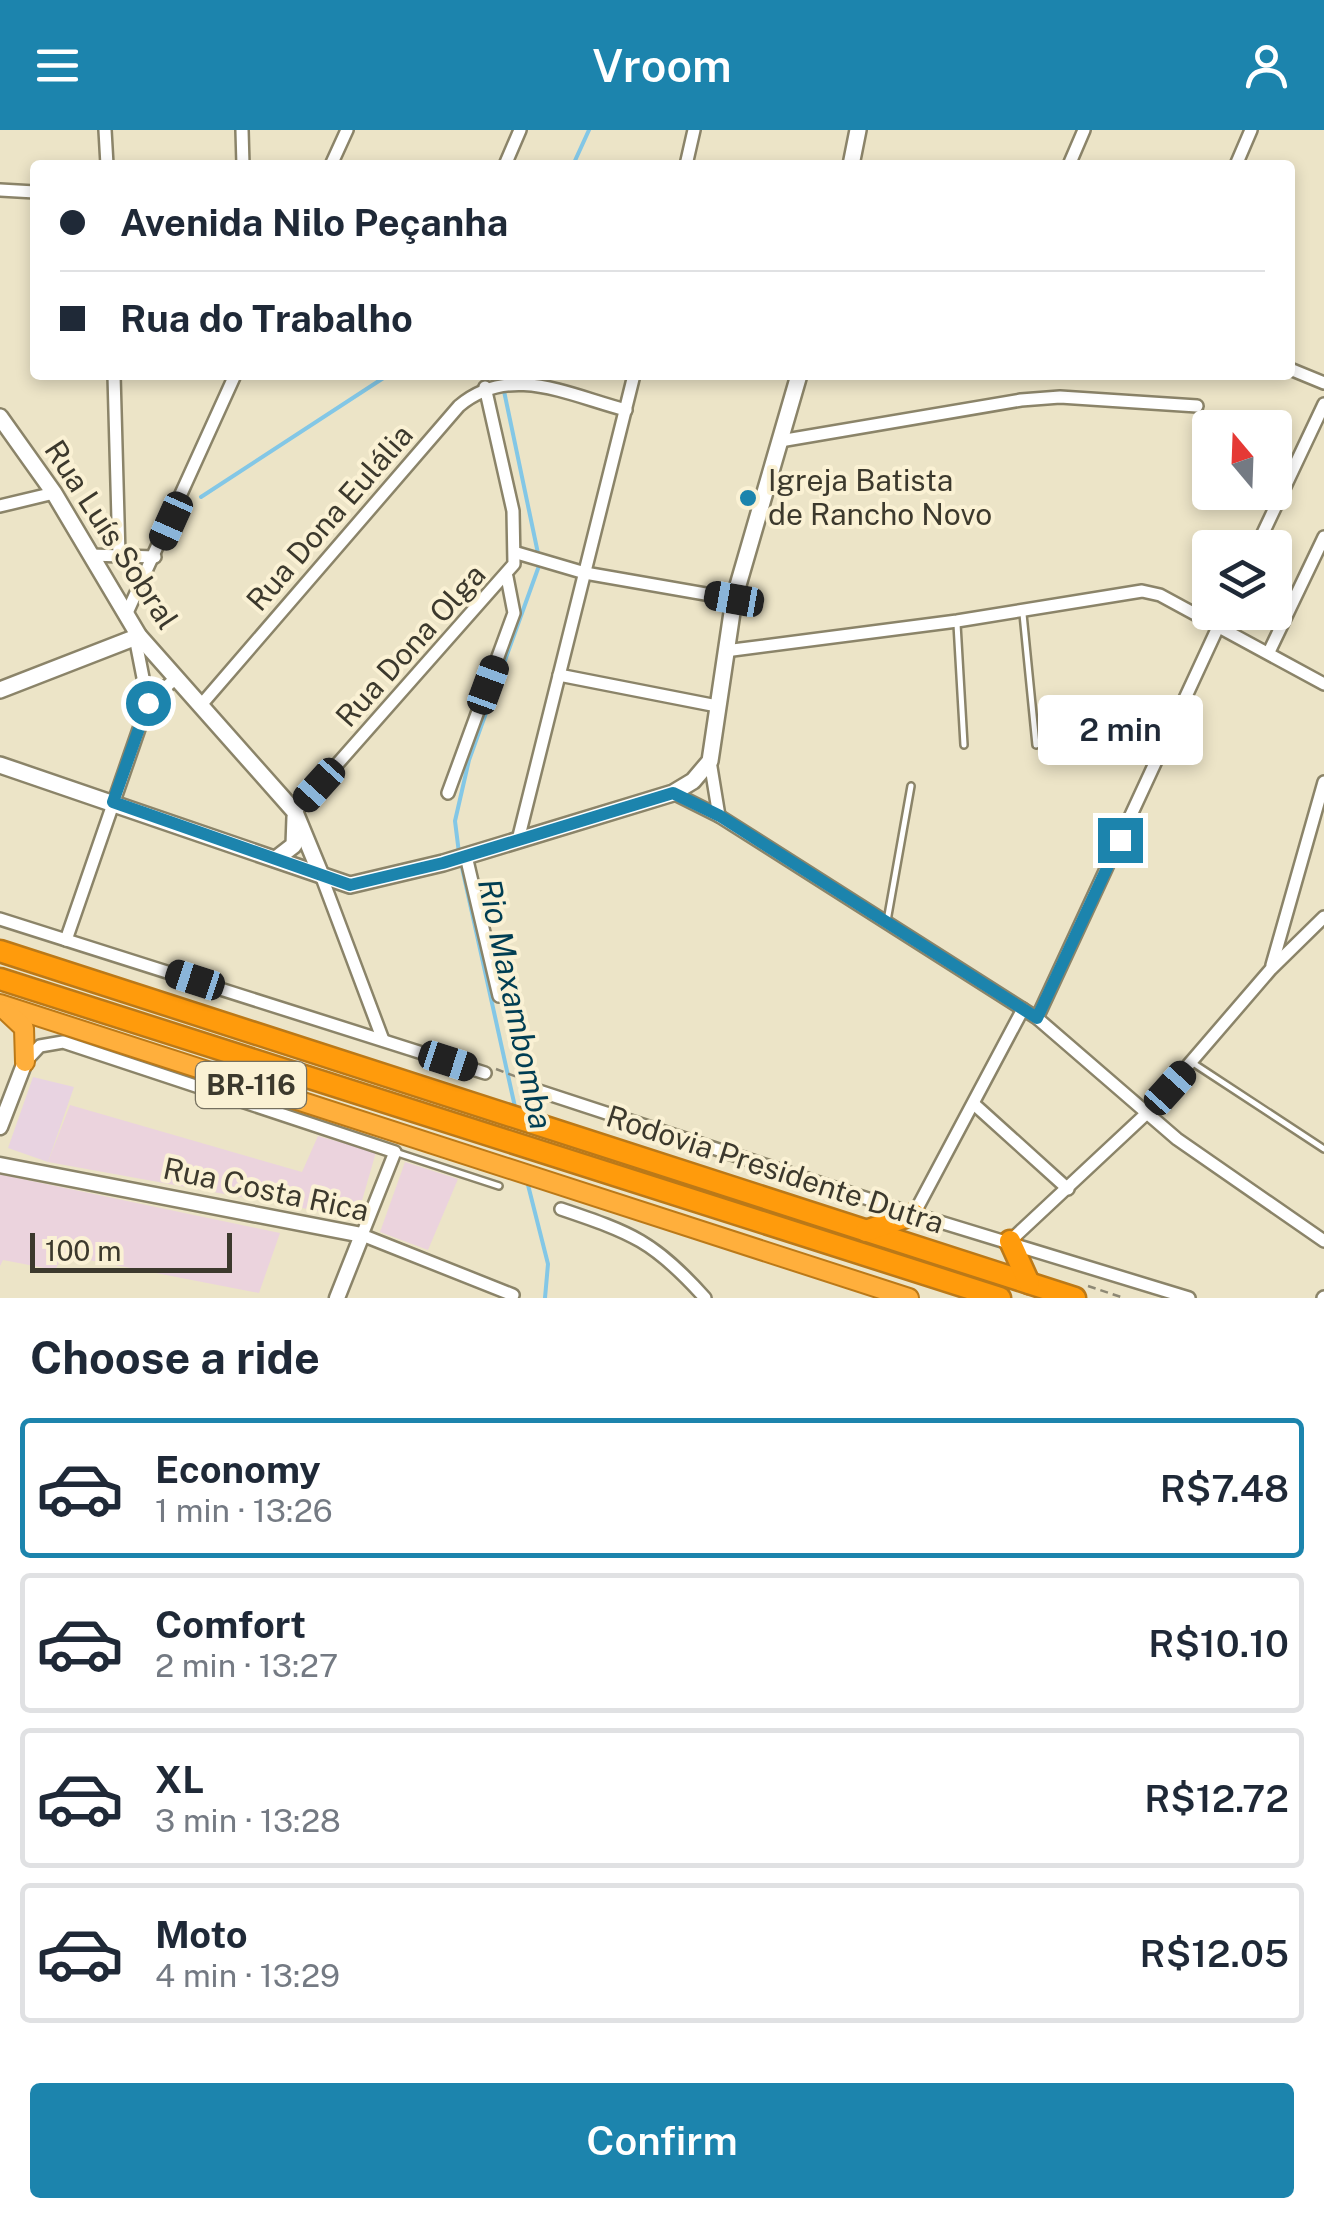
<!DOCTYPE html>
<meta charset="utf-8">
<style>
:root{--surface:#fff;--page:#f6f6f7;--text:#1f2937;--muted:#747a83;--line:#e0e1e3;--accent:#1c84ad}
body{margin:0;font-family:"Public Sans",sans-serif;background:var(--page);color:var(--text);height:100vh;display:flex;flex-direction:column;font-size:38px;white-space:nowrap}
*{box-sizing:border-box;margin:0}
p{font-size:32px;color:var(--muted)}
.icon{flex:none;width:55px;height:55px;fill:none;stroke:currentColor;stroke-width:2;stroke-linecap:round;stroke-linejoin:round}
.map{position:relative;height:1168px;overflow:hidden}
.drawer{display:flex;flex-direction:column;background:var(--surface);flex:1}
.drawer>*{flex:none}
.banner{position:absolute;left:30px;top:30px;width:1265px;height:220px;border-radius:10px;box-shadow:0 5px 15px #0003;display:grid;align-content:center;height:220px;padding:0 30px;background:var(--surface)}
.needle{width:65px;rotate:341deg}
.controls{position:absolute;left:1192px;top:280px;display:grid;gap:20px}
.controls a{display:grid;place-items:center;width:100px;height:100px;border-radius:10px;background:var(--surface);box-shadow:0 5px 15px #0003;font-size:50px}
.scale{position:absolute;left:30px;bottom:25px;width:202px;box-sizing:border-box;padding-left:10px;border:5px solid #3c392d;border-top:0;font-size:28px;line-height:35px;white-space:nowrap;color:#3c392d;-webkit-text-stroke:8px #faf1d4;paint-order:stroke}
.end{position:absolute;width:45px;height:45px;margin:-22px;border:12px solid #1c84ad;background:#fff;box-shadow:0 0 0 5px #fff}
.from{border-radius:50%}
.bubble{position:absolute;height:70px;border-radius:10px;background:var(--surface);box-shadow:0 5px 15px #0003;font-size:32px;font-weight:600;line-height:70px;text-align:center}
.car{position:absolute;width:30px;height:60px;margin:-30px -15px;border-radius:12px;box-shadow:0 0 8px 2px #0007;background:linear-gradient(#222 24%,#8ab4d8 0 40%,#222 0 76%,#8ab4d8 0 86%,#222 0)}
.banner b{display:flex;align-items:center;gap:35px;height:95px;font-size:38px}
.banner b+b{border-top:2px solid var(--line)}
.banner i{width:25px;height:25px;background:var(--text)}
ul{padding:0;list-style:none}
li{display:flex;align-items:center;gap:30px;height:140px;margin:0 20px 15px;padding:0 10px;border:5px solid var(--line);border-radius:10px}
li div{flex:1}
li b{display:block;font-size:38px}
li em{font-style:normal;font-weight:600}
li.on{border-color:var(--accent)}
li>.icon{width:90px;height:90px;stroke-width:1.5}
h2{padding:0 30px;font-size:45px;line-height:120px}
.button{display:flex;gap:20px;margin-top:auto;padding:20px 30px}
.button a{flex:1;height:115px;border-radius:10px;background:var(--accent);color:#fff;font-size:40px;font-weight:600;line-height:115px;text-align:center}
header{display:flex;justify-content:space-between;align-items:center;height:130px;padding:0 30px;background:var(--accent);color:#fff;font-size:45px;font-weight:600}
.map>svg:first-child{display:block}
.commercial{fill:#e8d3e1}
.industrial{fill:#ebd3dd}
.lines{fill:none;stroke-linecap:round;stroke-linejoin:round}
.stream{stroke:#83c7e6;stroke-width:4}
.service-casing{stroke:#8b8469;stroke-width:10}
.minor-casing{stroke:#8b8469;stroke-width:16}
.tertiary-casing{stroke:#8b8469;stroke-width:19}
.secondary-casing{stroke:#8b8469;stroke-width:20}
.trunk-casing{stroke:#bb7918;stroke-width:22}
.motorway-casing{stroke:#bb7918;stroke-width:25}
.path{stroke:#8d8874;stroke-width:2.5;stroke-dasharray:8 5;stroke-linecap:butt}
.service{stroke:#fff;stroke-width:5}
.minor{stroke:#fff;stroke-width:11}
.tertiary{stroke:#fff;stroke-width:14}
.secondary{stroke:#fff;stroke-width:15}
.trunk{stroke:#ffaf3c;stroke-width:18}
.motorway{stroke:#ff9b0c;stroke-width:20}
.route{stroke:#1c84ad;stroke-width:12}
.poi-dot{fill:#1c84ad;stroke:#faf1d4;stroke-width:4}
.labels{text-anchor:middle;stroke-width:8;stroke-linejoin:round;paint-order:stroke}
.shield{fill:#faf1d4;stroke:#75705f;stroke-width:2.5}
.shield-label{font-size:28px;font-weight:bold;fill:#3c392d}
.poi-label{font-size:30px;fill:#3c392d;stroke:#faf1d4;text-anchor:start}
.street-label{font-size:30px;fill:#3c392d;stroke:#faf1d4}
.water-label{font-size:32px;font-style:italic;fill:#003e53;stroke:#faf1d4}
</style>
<header><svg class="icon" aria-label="menu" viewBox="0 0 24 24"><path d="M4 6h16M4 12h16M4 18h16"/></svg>Vroom<svg class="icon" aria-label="person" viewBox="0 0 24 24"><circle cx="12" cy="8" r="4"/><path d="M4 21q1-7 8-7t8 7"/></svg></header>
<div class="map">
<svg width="1324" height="1168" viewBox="0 0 1324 1168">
<rect width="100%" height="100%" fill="#ece4c7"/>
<!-- commercial -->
<path class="commercial" d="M33 947 74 957 48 1032 8 1018Z"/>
<!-- industrial -->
<g class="industrial">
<path d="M70 975 302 1042 318 1006 376 1022 357 1088 48 1032Z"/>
<path d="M405 1032 458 1049 428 1120 380 1102Z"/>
<path d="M0 1045H3L280 1103 259 1163 63 1125 55 1140 3 1130 0 1136Z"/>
</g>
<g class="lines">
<!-- stream -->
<g class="stream">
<path d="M573 35 589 0"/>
<path d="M201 367 388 245"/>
<path d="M459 723 455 691 469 630 540 433 504 261"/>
<path d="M461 733 515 977"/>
<path d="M527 1051 548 1134 545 1168"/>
</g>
<defs>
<g id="service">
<path d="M1023 484 1036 615"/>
<path d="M957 494 964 615"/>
<path d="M887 791 911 656"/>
<path d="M1193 933 1324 1019"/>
<path d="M398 1023 499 1056"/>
</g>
<g id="minor">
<path d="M105 0 107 35"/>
<path d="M242 0 243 35"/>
<path d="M331 35 347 0"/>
<path d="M505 35 520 0"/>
<path d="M686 35 694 0"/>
<path d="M1069 35 1084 0"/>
<path d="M1236 35 1251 0"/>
<path d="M0 60 35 62"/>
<path d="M1290 239 1324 253"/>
<path d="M114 245 119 426"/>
<path d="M780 311 1021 270 1060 267 1197 276"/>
<path d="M0 376 54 363"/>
<path d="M1256 418 1324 274"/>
<path d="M517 423 585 443 734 469"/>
<path d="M90 425 155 427"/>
<path d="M126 485 235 245"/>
<path d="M135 507 148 573"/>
<path d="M725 521 957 491 1142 461 1160 465 1324 554"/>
<path d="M1269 522 1324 407"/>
<path d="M559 545 717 576"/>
<path d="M201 575 459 276C510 233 568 265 626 280"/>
<path d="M710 631 719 686"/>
<path d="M448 663 514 483 507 447"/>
<path d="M673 663 719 686 1037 888 1177 1009 1324 1111"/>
<path d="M295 682 514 434 513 381 485 257"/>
<path d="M518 710 634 245"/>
<path d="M466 726 499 866"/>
<path d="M321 745 383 910"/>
<path d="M0 789 485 943"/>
<path d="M66 810 148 573 176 548"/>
<path d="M1272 835 1324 652"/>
<path d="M1037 888 1225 482"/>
<path d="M25 932 40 916 63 912 395 1022 362 1105 513 1165"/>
<path d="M536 960 914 1084 1189 1168"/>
<path d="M975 975 1068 1059"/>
<path d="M561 1079C632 1103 654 1111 705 1168"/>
<path d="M914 1084 1023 879"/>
<path d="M1010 1111 1147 983 1271 839 1324 787"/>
<path d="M1323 1168 1324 1167"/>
</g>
<g id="tertiary">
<path d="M0 997 25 932"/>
<path d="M0 1035 362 1105 337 1168"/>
</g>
<g id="secondary">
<path d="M851 35 858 0"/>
<path d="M0 287 54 363 139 506 295 682 321 745"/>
<path d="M0 560 139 506"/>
<path d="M0 635 350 755 443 733 673 663 693 651 710 631 734 469 799 245"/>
<path d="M276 729 294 715 295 687"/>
</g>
<g id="trunk">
<path d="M0 874 909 1168"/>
<path d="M5 880 24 898 25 932"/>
</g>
<g id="motorway">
<path d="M0 821 1075 1168"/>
<path d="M0 849 1000 1168"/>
<path d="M866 1101 914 1084"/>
<path d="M1010 1111 1029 1153"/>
</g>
</defs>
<!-- service casing -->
<use href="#service" class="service-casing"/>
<!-- minor casing -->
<use href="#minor" class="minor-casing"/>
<!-- tertiary casing -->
<use href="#tertiary" class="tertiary-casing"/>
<!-- secondary casing -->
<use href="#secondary" class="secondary-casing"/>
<!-- trunk casing -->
<use href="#trunk" class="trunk-casing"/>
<!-- motorway casing -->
<use href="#motorway" class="motorway-casing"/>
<!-- path -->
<g class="path">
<path d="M496 939 525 950"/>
<path d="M1088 1156 1124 1168"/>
</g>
<!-- service -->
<use href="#service" class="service"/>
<!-- minor -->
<use href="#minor" class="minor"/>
<!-- tertiary -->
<use href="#tertiary" class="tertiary"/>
<!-- secondary -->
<use href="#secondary" class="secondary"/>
<!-- trunk -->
<use href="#trunk" class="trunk"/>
<!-- motorway -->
<use href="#motorway" class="motorway"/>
</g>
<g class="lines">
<!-- route -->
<path class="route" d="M148 573 113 672 350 755 443 733 673 663 720 686 1037 888 1120 710"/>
</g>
<!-- markers -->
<circle class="poi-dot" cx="748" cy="368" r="10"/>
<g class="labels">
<!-- shield labels -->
<rect class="shield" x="196" y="932" width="110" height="46" rx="8"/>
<g class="shield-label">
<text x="251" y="965">BR-116</text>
</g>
<!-- poi labels -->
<g class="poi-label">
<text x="768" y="361">Igreja Batista<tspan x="768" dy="34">de Rancho Novo</tspan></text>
</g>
<!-- street labels -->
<g class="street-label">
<text transform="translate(330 388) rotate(-49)" y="10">Rua Dona Eulália</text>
<text transform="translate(111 405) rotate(57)" y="10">Rua Luís Sobral</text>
<text transform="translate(411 516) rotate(-48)" y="10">Rua Dona Olga</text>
<text transform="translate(775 1040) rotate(18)" y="10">Rodovia Presidente Dutra</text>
<text transform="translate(266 1060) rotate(12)" y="10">Rua Costa Rica</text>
</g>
<!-- water labels -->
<g class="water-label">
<text transform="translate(515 874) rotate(78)" y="11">Rio Maxambomba</text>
</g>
</g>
</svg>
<div class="controls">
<a><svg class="needle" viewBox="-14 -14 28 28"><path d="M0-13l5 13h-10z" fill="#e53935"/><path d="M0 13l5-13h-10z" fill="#747a83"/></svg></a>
<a><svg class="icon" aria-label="layers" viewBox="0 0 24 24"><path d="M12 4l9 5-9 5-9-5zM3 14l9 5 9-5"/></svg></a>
</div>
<div class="scale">100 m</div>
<i class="end from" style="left:148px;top:573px"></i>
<i class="end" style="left:1120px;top:710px"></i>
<div class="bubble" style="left:1038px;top:565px;width:165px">2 min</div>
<i class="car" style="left:171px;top:391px;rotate:204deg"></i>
<i class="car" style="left:734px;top:469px;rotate:280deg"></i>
<i class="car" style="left:488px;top:555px;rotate:20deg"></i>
<i class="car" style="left:319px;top:655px;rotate:222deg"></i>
<i class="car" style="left:195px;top:850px;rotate:288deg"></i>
<i class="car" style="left:448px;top:931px;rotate:108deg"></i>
<i class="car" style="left:1170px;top:958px;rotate:42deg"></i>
<div class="banner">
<b><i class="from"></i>Avenida Nilo Peçanha</b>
<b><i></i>Rua do Trabalho</b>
</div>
</div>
<section class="drawer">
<h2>Choose a ride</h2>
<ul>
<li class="on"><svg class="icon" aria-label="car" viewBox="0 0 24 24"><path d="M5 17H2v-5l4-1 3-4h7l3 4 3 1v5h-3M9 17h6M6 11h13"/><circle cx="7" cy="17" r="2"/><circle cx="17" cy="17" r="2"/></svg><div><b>Economy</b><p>1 min · 13:26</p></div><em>R$7.48</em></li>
<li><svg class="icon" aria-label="car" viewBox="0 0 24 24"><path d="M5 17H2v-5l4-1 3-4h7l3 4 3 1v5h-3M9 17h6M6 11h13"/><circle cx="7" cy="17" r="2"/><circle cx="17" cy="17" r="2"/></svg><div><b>Comfort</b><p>2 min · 13:27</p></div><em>R$10.10</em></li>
<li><svg class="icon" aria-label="car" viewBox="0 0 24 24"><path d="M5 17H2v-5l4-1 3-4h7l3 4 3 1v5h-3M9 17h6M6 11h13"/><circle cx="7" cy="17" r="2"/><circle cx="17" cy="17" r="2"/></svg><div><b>XL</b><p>3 min · 13:28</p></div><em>R$12.72</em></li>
<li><svg class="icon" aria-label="car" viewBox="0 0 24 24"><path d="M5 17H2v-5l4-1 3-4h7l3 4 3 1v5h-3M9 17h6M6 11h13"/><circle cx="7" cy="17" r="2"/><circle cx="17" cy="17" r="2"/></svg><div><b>Moto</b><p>4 min · 13:29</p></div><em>R$12.05</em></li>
</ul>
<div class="button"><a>Confirm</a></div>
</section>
